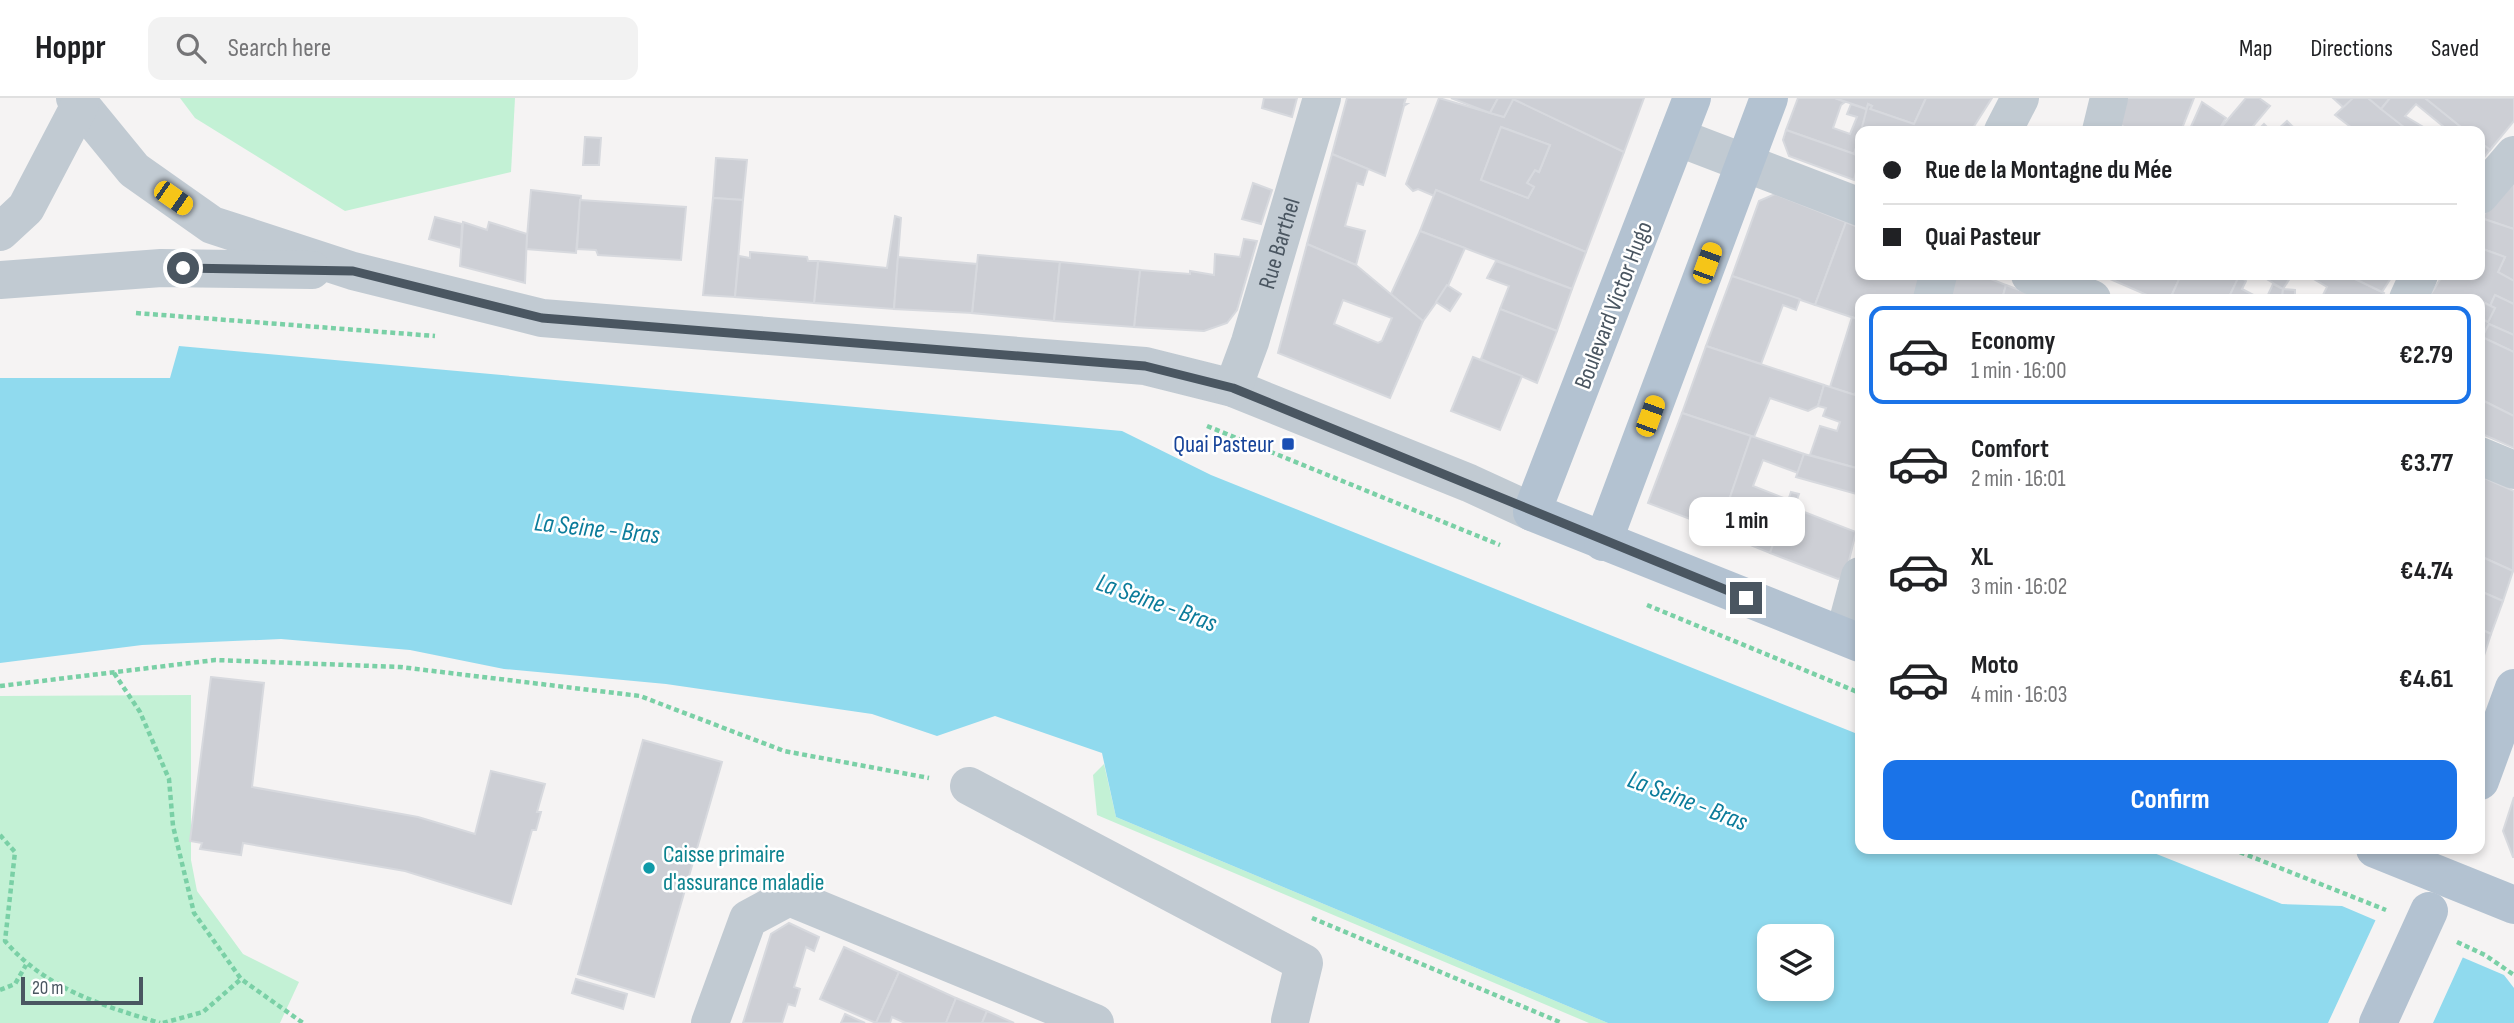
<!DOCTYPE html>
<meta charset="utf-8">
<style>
:root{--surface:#fff;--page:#f2f2f2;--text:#202124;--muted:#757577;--line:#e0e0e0;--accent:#1a73e8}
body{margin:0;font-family:"Sofia Sans Condensed",sans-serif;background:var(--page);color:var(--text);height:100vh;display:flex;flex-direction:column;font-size:26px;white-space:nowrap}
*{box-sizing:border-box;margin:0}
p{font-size:23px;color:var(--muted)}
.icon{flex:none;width:38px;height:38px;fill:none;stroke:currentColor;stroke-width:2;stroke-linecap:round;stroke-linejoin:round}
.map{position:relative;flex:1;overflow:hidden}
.drawer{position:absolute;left:1855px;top:196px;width:630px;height:560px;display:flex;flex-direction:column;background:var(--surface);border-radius:14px;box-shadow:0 4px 10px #0003}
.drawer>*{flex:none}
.hud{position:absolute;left:1855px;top:28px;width:630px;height:154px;border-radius:14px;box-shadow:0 4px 10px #0003;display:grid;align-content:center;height:154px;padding:0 28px;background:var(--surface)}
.controls{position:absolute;left:1757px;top:826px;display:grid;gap:14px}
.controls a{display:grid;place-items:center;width:77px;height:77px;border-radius:14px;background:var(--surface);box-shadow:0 4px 10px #0003;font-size:35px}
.scale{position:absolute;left:21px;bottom:18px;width:122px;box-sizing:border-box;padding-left:7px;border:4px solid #4a5661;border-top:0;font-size:19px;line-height:24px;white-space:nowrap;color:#4a5661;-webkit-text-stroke:5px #fff;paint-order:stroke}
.end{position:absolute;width:32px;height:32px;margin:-16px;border:9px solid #4a5661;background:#fff;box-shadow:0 0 0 4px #fff}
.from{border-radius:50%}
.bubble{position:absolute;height:49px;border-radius:14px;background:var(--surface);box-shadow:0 4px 10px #0003;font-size:23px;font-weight:700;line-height:49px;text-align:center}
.car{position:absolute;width:21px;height:42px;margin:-21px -10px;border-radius:9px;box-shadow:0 0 5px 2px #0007;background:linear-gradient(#f5c518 24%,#345 0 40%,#f5c518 0 76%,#345 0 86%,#f5c518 0)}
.hud b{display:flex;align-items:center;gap:24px;height:66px;font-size:26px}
.hud b+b{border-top:2px solid var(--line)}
.hud i{width:18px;height:18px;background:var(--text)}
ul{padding:12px 0 0;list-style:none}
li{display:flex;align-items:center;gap:21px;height:98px;margin:0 14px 10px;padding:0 14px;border:4px solid transparent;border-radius:14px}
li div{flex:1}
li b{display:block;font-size:26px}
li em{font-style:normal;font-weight:700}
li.active{border-color:var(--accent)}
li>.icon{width:63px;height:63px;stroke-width:1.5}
.action{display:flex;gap:14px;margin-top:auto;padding:14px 28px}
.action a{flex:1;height:80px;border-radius:14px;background:var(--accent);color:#fff;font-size:28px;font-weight:700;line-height:80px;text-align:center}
header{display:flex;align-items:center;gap:42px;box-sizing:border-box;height:98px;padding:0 35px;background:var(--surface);border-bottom:2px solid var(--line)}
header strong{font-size:33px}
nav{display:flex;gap:38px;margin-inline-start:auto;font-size:24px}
.search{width:490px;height:63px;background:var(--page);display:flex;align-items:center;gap:18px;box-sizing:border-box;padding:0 24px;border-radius:14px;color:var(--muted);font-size:26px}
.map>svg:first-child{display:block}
.green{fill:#c3f1d5}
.water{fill:#90daee;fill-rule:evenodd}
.pier{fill:#f5f3f3}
.building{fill:#cdcfd5;stroke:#d7d9de;stroke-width:2;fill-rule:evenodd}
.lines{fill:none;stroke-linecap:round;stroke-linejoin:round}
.path{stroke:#7ad0a6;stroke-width:4.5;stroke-dasharray:5 3.5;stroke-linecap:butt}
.minor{stroke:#c1cad2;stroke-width:38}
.major{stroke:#b3c2d1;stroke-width:38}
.major-bridge{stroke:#b3c2d1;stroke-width:38}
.route{stroke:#4a5661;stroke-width:9}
.transit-dot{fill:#1a4fb4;stroke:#fff;stroke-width:2.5}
.culture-dot{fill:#0f9aa8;stroke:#fff;stroke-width:2.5}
.labels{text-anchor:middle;stroke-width:5;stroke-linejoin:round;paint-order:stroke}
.street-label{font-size:24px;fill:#4a5661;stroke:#fff}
.transit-label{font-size:24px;fill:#164399;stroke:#fff;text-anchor:end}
.culture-label{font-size:24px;fill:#0d838f;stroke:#fff;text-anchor:start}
.water-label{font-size:26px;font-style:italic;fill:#0c7c9b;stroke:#fff}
</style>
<header>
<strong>Hoppr</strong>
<div class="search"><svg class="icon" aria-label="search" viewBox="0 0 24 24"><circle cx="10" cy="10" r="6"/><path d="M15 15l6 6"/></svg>Search here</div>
<nav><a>Map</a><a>Directions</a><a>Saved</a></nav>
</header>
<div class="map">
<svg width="2514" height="925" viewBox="0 0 2514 925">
<rect width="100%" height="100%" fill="#f5f3f3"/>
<!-- green -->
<g class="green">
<path d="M180 0H515L511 74 345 113 195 20Z"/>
<path d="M191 597V762L197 793 243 856 299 884 280 925H0V598Z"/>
<path d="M1104 666 1116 719 1608 925H1589L1097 717 1093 677Z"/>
</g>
<!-- water -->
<path class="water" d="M179 248 1122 333 1211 377 1860 637V751H2144L2282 806 2342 808 2504 877 2514 890V925H1608L1116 719 1102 655 995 618 937 638 872 616 666 586 504 571 410 552 281 541 142 547 0 565V280H170ZM1769 838H1822V891H1769Z"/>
<!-- pier -->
<path class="pier" d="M2377 819 2467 857 2463 859 2433 925H2328Z"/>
<!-- building -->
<g class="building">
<path d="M1264 0H1297L1292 19 1262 10Z"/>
<path d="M1347 0H1406L1404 6H1407L1404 8 1385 78 1332 56Z"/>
<path d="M1439 0 1504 19 1513 1 1624 54 1586 154 1436 92 1434 98 1418 91 1413 93 1406 86ZM1501 29 1550 47 1539 74 1535 72 1527 85 1534 89 1528 100 1481 82Z"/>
<path d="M1451 0H1498L1490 15Z"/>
<path d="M1498 0H1514L1504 19 1490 15Z"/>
<path d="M1644 0 1624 54 1513 1 1514 0Z"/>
<path d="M1798 0H1835L1845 4 1841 7 1833 30 1850 36 1857 19 1847 16 1851 6 1869 12 1854 56 1786 32Z"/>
<path d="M1835 0H1926L1914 26 1870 11 1872 8 1868 6 1867 11Z"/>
<path d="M1926 0H1992L1971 33H1861L1868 6 1872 8 1870 11 1914 26Z"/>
<path d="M2119 0H2194L2181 33H2130L2114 22Z"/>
<path d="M2246 0H2259L2270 8 2249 33H2218Z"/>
<path d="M2333 0H2353L2345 11Z"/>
<path d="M2353 0H2368L2409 33H2356L2335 17Z"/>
<path d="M2368 0H2390L2381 11Z"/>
<path d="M2390 0H2425L2466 33H2441L2444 29 2416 6 2405 18 2430 33H2409L2381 11Z"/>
<path d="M2425 0H2514V23L2490 52 2480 44V33H2466Z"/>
<path d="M2202 4 2226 20 2218 33H2189Z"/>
<path d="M2287 23 2292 28 2299 33H2276Z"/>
<path d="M2264 26 2271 33H2257Z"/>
<path d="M1501 29 1550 47 1539 74 1535 72 1527 85 1534 89 1528 100 1481 82Z"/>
<path d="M1786 32 1860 58 1854 82 1789 58 1783 42Z"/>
<path d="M1860 36V58L1854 56Z"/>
<path d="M585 39 601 40 599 67H583Z"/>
<path d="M2480 44 2490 52 2480 64Z"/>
<path d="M1332 56 1368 71 1363 87 1357 85 1345 128 1365 133 1356 167 1307 146Z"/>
<path d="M716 60 747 62 743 102 713 100Z"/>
<path d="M2514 80V131L2481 120Z"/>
<path d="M1253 85 1272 92 1261 126 1242 121Z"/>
<path d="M531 92 581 98 576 155 526 151Z"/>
<path d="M1436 92 1586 154 1572 191 1420 133Z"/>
<path d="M1775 96 1846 124 1815 207 1732 178 1759 103Z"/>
<path d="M713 100 743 102 735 199 703 197Z"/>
<path d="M580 102 686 109 681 162 598 157 596 152 577 151Z"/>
<path d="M895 118 901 120 894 211 814 205 818 163 887 170Z"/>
<path d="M435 119 462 126 461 150 429 141Z"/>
<path d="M2481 120 2514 131V183L2498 174 2505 159 2480 150Z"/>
<path d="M463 124 487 132 489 124 527 136 525 185 460 168Z"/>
<path d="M1846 124 1860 130V177H1922L1915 201H1860V222L1815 207Z"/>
<path d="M1420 133 1465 150 1448 188 1423 223 1391 196Z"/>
<path d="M1244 141 1257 143 1237 212 1227 225 1204 233 1134 229 1140 172 1190 176V173L1214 177 1215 156 1240 159Z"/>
<path d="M1307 146 1356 167 1423 223 1390 300 1278 255ZM1343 202 1392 220 1382 243 1378 245 1334 226Z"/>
<path d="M2480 150 2505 159 2498 174 2514 183V206L2495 197 2490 208 2483 204 2480 211V201L2429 199 2443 177H2480Z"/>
<path d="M750 154 807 159 808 163H818L814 205 735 199 739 158 750 160Z"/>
<path d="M978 157 1060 164 1054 223 972 215Z"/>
<path d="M898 159 977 166 972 215 894 211Z"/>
<path d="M1496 163 1572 191 1557 233 1500 211 1509 188 1487 180Z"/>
<path d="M1060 164 1140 172 1134 229 1054 223Z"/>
<path d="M1952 177H1981L2006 187 2002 201H1945Z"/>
<path d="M2101 177H2181L2170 201H2156Z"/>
<path d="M2181 177H2240L2228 201H2170Z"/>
<path d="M2260 177H2292L2283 191Z"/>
<path d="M2307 177H2347L2384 195 2382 201H2321L2327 189Z"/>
<path d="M2347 177H2385L2391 180 2382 194Z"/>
<path d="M1732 178 1800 201 1796 212 1783 207 1761 266 1706 248Z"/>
<path d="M2239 178 2246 183 2242 191 2261 201H2228Z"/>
<path d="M2273 186 2283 191 2282 201H2266Z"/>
<path d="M1447 187 1461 196 1450 213 1436 204Z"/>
<path d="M2006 187 2033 197 2035 201H2002Z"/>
<path d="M2283 191 2295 192V201H2282Z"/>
<path d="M2495 197 2514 206V237L2489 226 2485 233 2480 230V220L2488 224 2495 210 2490 208Z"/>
<path d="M2483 204 2495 210 2488 224 2480 220Z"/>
<path d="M1500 211 1557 233 1537 285 1481 261Z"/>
<path d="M1852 219 1860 222V282L1855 297 1830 289Z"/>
<path d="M2489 226 2514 237V254L2482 239Z"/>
<path d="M2480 230 2485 233 2482 239 2514 254V318L2480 301Z"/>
<path d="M1706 248 1824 287 1818 308 1808 313 1770 300 1754 339 1682 315Z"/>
<path d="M1473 259 1522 278 1500 332 1451 313Z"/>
<path d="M1860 282V371L1810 357 1820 328 1837 333 1840 324 1823 318 1826 310 1818 308 1824 287 1855 297Z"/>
<path d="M2480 301 2514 318V350L2480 335Z"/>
<path d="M1682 315 1751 338 1719 432 1648 405Z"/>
<path d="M1751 338 1804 356 1798 375 1763 362 1753 388 1789 402 1770 455 1718 434Z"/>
<path d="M1804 356 1860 371V397L1796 379Z"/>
<path d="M2480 378 2514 393 2513 473 2480 458Z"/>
<path d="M1791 394 1799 396 1794 410 1856 434 1845 479 1838 481 1770 455Z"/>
<path d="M2480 458 2513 473 2503 503 2480 493Z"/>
<path d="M2480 493 2503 503 2491 536 2481 531 2480 534Z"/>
<path d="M2481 531 2491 536 2480 570V534Z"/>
<path d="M211 579 264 585 252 689 418 719 475 736 491 673 545 686 537 714H541L536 732H532L511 806 405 773 243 745 241 757 200 751 202 745 190 743Z"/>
<path d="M643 642 722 664 654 899 578 876Z"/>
<path d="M2514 699V759H2513L2503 733Z"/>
<path d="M789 825 819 839 814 853 806 849 794 889 800 891 795 908 788 906 782 925H743L771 836Z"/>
<path d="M844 849 899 874 876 925 820 901Z"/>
<path d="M899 874 956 900 946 925H905L892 919 890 925H876Z"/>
<path d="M576 881 627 896 623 911 572 895Z"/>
<path d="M956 900 987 913 982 925H946Z"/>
<path d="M987 913 1014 925H982Z"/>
<path d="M845 916 865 925H841Z"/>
</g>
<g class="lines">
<!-- path -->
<g class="path">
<path d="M136 215 435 238"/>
<path d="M1207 328 1500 447"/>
<path d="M1647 507 1860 595"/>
<path d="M114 575 140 614 169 681 173 728 194 815 241 881 303 925"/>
<path d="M0 588 215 562 400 569 640 598 784 653 929 680"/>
<path d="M0 737 15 754 5 843C46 891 101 907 160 925"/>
<path d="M2232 751 2386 812"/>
<path d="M1312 820 1562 925"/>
<path d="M2457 844 2485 857 2514 877"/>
<path d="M0 892 15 886 26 867"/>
<path d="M163 925 203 914 241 881"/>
</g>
<!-- minor -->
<g class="minor">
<path d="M75 0 134 72 212 127 353 173 542 220 1145 268 1233 290 1469 385 1532 414"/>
<path d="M2003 33 2020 0"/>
<path d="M2101 33 2109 0"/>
<path d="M1677 39 1860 109"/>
<path d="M2480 97 2514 57"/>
<path d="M0 134 26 110 80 7"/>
<path d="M2030 177 2092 201"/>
<path d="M0 182 161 170 312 172"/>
<path d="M1932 201 1938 177"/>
<path d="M2408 201 2419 177"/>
<path id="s1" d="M1233 290 1250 244 1322 0"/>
<path d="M2480 358 2514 372"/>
<path d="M1844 538 1860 478"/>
<path d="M969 688 1304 865 1290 923"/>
<path d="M710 925 748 821 789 799 1095 925"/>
</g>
<!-- major -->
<g class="major">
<path d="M1692 0 1532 414 1860 545"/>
<path d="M1603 444 1769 0"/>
<path d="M2480 683 2514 590"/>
<path d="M2375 751 2514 807"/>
</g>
<!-- major-bridge -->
<path class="major-bridge" d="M2378 925 2429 813"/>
</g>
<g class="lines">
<!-- route -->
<path class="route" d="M183 170 353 173 542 220 1145 268 1233 290 1746 500"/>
</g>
<!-- markers -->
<rect class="transit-dot" x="1281" y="339" width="14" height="14" rx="3.5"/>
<circle class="culture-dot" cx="649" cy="770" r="7"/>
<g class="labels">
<!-- street labels -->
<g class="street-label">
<text dy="8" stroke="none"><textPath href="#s1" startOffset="152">Rue Barthel</textPath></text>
<text transform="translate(1613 207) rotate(-69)" y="8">Boulevard Victor Hugo</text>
</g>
<!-- transit labels -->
<g class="transit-label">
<text x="1274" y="354">Quai Pasteur</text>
</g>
<!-- culture labels -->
<g class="culture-label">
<text x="663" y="764">Caisse primaire<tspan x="663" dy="28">d'assurance maladie</tspan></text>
</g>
<!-- water labels -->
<g class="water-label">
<text transform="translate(597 430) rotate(6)" y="9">La Seine - Bras</text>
<text transform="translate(1157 504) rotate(20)" y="9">La Seine - Bras</text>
<text transform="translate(1688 702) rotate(21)" y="9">La Seine - Bras</text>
</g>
</g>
</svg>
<div class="controls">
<a><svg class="icon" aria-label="layers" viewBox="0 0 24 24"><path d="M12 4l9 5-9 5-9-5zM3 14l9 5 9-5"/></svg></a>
</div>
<div class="scale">20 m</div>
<i class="end from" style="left:183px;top:170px"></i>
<i class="end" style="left:1746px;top:500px"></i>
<div class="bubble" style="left:1689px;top:399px;width:116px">1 min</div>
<i class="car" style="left:173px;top:100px;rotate:125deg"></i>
<i class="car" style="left:1707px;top:165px;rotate:20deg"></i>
<i class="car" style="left:1650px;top:318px;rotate:20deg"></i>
<div class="hud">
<b><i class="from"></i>Rue de la Montagne du Mée</b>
<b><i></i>Quai Pasteur</b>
</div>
<section class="drawer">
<ul>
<li class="active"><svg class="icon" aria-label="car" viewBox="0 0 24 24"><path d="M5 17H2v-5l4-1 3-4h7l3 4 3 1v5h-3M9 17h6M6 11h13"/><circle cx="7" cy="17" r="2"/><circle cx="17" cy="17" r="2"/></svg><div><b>Economy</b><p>1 min · 16:00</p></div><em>€2.79</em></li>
<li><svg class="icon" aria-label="car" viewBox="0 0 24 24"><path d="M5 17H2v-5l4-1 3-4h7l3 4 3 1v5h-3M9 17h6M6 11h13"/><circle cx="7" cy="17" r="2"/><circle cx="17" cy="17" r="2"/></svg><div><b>Comfort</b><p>2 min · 16:01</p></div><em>€3.77</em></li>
<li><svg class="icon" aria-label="car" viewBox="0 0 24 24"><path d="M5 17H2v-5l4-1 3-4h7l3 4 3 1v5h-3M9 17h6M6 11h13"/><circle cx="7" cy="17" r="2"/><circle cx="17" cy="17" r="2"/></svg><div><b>XL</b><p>3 min · 16:02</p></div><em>€4.74</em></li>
<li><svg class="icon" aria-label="car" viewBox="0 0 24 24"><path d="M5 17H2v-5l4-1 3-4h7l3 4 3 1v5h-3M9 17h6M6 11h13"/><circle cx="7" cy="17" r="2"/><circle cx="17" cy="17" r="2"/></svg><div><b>Moto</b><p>4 min · 16:03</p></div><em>€4.61</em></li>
</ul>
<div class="action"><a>Confirm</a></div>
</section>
</div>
